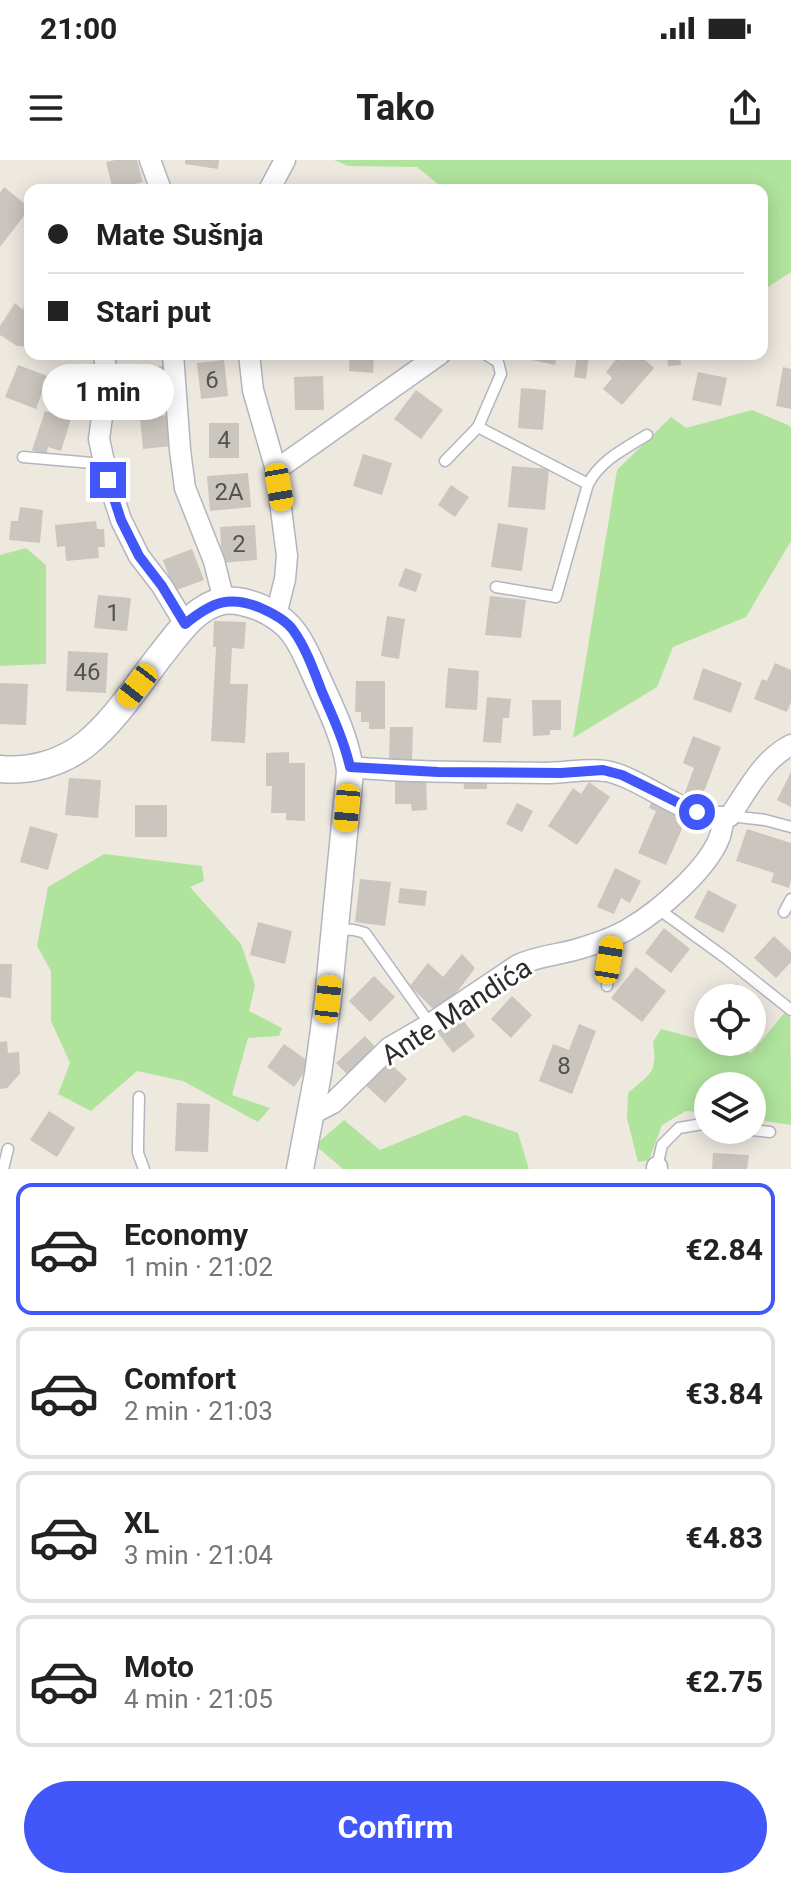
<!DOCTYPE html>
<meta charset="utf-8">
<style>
:root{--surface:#fff;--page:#f6f6f6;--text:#222;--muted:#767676;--line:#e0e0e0;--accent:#4157f9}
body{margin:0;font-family:Roboto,sans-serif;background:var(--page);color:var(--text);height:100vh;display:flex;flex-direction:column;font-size:30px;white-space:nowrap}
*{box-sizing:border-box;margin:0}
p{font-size:26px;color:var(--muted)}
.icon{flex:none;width:44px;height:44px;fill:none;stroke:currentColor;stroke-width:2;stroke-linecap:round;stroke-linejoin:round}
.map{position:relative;height:1009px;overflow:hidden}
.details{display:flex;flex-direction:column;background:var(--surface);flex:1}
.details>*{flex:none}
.hud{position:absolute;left:24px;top:24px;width:744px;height:176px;border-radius:16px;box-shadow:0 4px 20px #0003;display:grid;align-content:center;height:176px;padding:0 24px;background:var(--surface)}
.controls{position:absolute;left:694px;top:824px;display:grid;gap:16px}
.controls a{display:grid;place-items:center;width:72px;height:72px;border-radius:50%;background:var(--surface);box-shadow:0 4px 20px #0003;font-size:40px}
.end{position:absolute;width:36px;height:36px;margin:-18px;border:10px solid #4157f9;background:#fff;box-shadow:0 0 0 4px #fff}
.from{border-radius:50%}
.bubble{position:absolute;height:56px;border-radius:28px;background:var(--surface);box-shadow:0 4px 20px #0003;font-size:26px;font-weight:700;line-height:56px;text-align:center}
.car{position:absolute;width:24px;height:48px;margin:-24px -12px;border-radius:10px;box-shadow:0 0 6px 2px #0007;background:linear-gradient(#f5c518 24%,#345 0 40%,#f5c518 0 76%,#345 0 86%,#f5c518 0)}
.hud b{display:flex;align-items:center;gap:28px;height:76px;font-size:30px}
.hud b+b{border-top:2px solid var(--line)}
.hud i{width:20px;height:20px;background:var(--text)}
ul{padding:14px 0 0;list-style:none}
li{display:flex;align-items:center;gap:24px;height:132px;margin:0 16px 12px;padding:0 8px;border:4px solid var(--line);border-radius:16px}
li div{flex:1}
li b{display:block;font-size:30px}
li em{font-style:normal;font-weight:700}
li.active{border-color:var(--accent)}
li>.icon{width:72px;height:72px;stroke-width:1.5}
.cta{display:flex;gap:16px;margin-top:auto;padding:16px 24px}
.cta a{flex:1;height:92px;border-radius:48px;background:var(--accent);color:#fff;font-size:32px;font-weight:700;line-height:92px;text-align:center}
.status{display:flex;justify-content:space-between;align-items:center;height:56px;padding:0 40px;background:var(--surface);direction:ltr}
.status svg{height:22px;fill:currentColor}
header{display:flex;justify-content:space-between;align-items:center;height:104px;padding:0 24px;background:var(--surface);font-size:36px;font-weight:700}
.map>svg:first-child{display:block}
.green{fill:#b0e49d}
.building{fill:#cac5be}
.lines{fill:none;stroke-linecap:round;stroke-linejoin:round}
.service-casing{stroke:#b3b4c0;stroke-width:13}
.minor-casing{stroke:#b3b4c0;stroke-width:23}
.tertiary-casing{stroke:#b3b4c0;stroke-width:29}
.service{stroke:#fff;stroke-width:10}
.minor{stroke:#fff;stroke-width:20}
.tertiary{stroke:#fff;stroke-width:26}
.route{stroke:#4157f9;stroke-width:10}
.labels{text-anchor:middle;stroke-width:6;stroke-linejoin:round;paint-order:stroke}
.number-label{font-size:24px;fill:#545351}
.street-label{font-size:28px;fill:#2d2d2d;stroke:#fff}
</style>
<div class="status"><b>21:00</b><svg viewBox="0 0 49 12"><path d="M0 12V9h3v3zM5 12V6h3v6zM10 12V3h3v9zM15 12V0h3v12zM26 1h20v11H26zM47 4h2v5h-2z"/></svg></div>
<header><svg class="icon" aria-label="menu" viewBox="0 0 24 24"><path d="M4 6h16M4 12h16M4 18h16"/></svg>Tako<svg class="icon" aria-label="share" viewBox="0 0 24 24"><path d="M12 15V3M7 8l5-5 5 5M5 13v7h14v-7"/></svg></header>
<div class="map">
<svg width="791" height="1009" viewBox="0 0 791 1009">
<rect width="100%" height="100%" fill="#eee9df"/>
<!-- green -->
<g class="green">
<path d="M334 0H791V112L765 129 762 140V30H445L417 7 348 6Z"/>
<path d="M752 250 788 265 791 268V381L746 457 673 487 657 527 573 578 617 310 671 257 686 268Z"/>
<path d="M26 388 46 405V504L0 506V395Z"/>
<path d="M104 694 202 706 204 721 190 727 241 784 255 825 249 851 282 868 279 876 248 878 232 935 270 948 258 962 183 921 137 911 91 951 58 934 70 903 51 861V811L37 786 48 727Z"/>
<path d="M790 846 791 965 752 959V926H708V953L686 951 662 965 649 1000 638 1002 627 958 628 933C650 914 658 913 653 882L661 869 751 893Z"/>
<path d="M465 955 518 973 529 1009H343L315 985 344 960 380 990Z"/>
</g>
<!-- building -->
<g class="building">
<path d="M115 0H137L143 22 113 30 106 2Z"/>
<path d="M185 0H219L218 9 185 4Z"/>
<path d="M183 24 207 28V30H182Z"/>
<path d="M4 27 30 48 0 87V33Z"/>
<path d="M28 78H30V112H26Z"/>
<path d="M27 132H30V187L17 186 0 175V166L15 143 23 150Z"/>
<path d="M350 194H374L373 213 349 211Z"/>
<path d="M529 194H557L555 205 528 199Z"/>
<path d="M577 194H589L586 219 574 217Z"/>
<path d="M629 194H638L654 208 622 245 603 229 612 218 606 212 618 197 623 201Z"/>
<path d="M667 194H680L681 205 668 206Z"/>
<path d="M224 200 228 236 201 239 197 203Z"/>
<path d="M18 205 48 216 36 249 5 237Z"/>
<path d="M163 206 168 236 139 241 134 210Z"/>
<path d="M783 207 791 209V249L776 246Z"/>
<path d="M52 212 85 221 77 251 44 242Z"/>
<path d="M698 212 727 218 721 246 692 240Z"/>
<path d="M323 216 324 250H295L294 217Z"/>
<path d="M521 228 546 230 543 270 518 268Z"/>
<path d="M416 230 443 250 421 279 394 259Z"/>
<path d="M45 251 71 259 61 291 48 287 46 295 32 290Z"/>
<path d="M168 255 171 286 143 289 140 258Z"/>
<rect x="209" y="263" width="30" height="35"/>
<path d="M363 294 392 303 382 335 353 326Z"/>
<path d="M512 306 549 309 545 350 508 347Z"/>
<path d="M248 313 251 347 210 351 207 316Z"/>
<path d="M451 325 469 337 455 357 438 345Z"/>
<path d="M20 347 43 350 40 383 9 380 11 361H18Z"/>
<path d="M96 361 97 369H104L105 387H98L99 398 66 401 65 386 57 387 55 365Z"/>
<path d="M498 363 528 368 522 411 491 407Z"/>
<path d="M255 365 257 400 222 403 220 367Z"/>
<path d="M192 389 204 420 174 431 163 400Z"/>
<path d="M405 408 422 414 416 432 398 426Z"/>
<path d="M98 435 131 438 127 471 94 468Z"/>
<path d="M490 436 526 440 521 478 485 475Z"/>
<path d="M387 456 405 459 399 499 381 496Z"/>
<path d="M214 461 246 462 244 489 232 488 230 524H248L245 583 211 581 216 487H213Z"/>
<path d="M68 491 108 493 106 533 66 531Z"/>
<path d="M775 503 791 510V542L787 552 754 539 762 519 767 521Z"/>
<path d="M448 508 479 511 477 550 445 548Z"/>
<path d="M703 508 742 523 731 553 693 539Z"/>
<path d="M356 521H385V569H369V562H361V552H355Z"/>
<path d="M0 523 28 524 26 565 0 564Z"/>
<path d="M487 537 511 539 509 558H503L501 583 483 582Z"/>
<path d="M532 540H561V570H550V575L533 576Z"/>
<path d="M390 567H413L412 600 389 599Z"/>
<path d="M693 576 721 587 700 642 684 635 694 608 683 603Z"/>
<path d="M289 592V603H305V661L286 660V653H271L272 626H266V593Z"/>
<path d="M791 612V647L777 640Z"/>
<path d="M463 616H487V629H464Z"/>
<path d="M426 617 427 650 412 651 411 644H395V618Z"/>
<path d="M69 618 101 620 98 658 65 655Z"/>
<path d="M589 622 610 637 577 685 548 666 573 628 581 634Z"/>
<path d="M654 637 689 653 666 705 638 693 656 651 649 648Z"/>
<path d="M517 643 533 651 522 672 506 664Z"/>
<rect x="135" y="645" width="32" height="32"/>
<path d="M30 666 58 674 48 710 20 702Z"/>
<path d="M747 669 791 683V720L789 728 771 722 774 713 736 701Z"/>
<path d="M615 708 641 721 630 743 621 738 614 754 597 747Z"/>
<path d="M360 719 391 722 385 766 355 762Z"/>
<path d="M400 728 427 731 425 746 398 743Z"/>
<path d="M708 730 737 745 723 773 694 758Z"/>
<path d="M258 762 292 771 285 804 250 795Z"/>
<path d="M664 768 690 789 671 813 645 793Z"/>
<path d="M774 776 791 792V802L776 818 754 798Z"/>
<path d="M462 794 475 808 457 832 437 853 410 826 428 803 443 817Z"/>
<path d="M0 804H12L11 838 0 837Z"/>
<path d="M636 807 666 831 642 862 611 838Z"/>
<path d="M374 816 395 837 370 862 349 841Z"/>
<path d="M736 823 761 845 752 855V838H723Z"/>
<path d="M512 836 532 855 511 878 491 859Z"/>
<path d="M457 852 475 876 453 893 435 869Z"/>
<path d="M579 864 596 871 572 934 539 921 553 884 569 890Z"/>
<path d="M365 876 379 891 351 918 336 903Z"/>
<path d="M7 881 8 893 19 892 20 914 7 928 0 929V882Z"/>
<path d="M284 884 311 903 294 927 267 907Z"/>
<path d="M383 897 407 919 385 943 361 921Z"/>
<path d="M177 943 210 944 208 992 175 991Z"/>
<path d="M49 951 75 968 57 997 30 980Z"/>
<path d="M713 993 749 995 747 1009H712Z"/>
</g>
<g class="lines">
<defs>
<g id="service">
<path d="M485 194 498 202 501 214 478 267 588 324 556 437 496 427"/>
<path d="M23 297 104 304"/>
<path d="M445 301 478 267"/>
<path d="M588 324C601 300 624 289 647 275"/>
<path d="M730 656 765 660 791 667"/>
<path d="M657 748 727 799 791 850"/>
<path d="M784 752 791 739"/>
<path d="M335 769 354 770 365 773 430 864"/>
<path d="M607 826 612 777"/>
<path d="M139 937 138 984V993L144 1009"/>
<path d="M752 970 770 972"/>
<path d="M657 1007 662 985 679 968 708 963"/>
<path d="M3 1009 8 989"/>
</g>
<g id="minor">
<path d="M150 0 161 30"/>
<path d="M269 30 285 0"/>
<path d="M104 194 107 220 99 279 108 320 121 360 139 396 162 426 185 464"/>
<path d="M173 194 180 290 185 328 214 401 224 441"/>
<path d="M249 194 253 230 276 310 287 396 285 419 276 455"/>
<path d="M276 310 440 194"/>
<path d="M350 607C415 613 480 612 545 613 565 613 587 608 606 611 644 618 693 665 730 656 747 631 763 599 791 585"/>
<path d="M310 955 333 943 389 888 430 864 518 805C537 796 558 795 578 789 595 784 614 778 630 768 659 751 709 708 720 676 722 670 723 663 724 657"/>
<path d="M657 1009V1007"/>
</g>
<path id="tertiary" d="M0 609C30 612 62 603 86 584 115 560 137 526 160 496 178 474 194 447 223 441 236 439 248 443 259 447 286 459 296 472 308 498 322 531 347 576 350 612L328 839 318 914 300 1009"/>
</defs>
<!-- service casing -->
<use href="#service" class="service-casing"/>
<!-- minor casing -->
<use href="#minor" class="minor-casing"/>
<!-- tertiary casing -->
<use href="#tertiary" class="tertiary-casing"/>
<!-- service -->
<use href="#service" class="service"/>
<!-- minor -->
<use href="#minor" class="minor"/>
<!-- tertiary -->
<use href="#tertiary" class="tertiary"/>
</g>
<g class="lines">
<!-- route -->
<path class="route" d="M108 320 121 360 139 396 162 426 185 464C212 442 230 434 263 449 274 454 286 460 293 470 306 488 314 511 322 532 333 557 344 581 350 607L438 612 561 613 603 610 622 615 697 652"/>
</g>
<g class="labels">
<!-- number labels -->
<g class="number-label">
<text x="212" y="228">6</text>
<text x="224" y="288">4</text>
<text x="229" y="340">2A</text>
<text x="239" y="392">2</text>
<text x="113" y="461">1</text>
<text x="87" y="520">46</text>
<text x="564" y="914">8</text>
</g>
<!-- street labels -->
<g class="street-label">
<text transform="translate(456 851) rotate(-33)" y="10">Ante Mandića</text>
</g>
</g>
</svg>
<div class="controls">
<a><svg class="icon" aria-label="locate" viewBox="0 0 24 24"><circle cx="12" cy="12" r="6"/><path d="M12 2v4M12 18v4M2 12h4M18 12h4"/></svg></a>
<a><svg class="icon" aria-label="layers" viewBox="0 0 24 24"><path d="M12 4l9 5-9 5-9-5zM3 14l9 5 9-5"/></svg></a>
</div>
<i class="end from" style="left:697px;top:652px"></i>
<i class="end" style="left:108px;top:320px"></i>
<div class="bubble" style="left:42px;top:204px;width:132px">1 min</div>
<i class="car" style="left:279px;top:327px;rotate:170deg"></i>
<i class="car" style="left:137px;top:526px;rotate:218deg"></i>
<i class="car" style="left:347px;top:648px;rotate:185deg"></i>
<i class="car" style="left:609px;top:800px;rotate:9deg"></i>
<i class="car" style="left:328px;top:839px;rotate:6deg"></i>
<div class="hud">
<b><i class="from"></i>Mate Sušnja</b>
<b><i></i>Stari put</b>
</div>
</div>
<section class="details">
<ul>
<li class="active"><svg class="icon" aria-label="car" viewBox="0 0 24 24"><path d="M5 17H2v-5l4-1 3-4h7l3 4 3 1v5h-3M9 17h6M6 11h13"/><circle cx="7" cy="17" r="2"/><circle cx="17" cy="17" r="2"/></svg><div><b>Economy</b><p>1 min · 21:02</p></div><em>€2.84</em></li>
<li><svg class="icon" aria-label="car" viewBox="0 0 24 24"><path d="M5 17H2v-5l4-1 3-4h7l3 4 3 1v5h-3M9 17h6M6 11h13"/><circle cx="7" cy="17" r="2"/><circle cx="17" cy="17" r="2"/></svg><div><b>Comfort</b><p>2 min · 21:03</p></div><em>€3.84</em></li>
<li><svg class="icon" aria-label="car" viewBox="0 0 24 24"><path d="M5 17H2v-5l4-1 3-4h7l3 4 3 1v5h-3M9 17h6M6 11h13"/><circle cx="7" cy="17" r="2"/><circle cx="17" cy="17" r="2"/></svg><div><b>XL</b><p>3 min · 21:04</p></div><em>€4.83</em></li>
<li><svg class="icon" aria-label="car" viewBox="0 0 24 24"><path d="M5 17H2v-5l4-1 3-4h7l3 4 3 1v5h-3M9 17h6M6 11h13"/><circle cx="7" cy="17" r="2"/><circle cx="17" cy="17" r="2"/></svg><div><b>Moto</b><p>4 min · 21:05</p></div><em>€2.75</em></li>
</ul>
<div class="cta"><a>Confirm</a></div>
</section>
